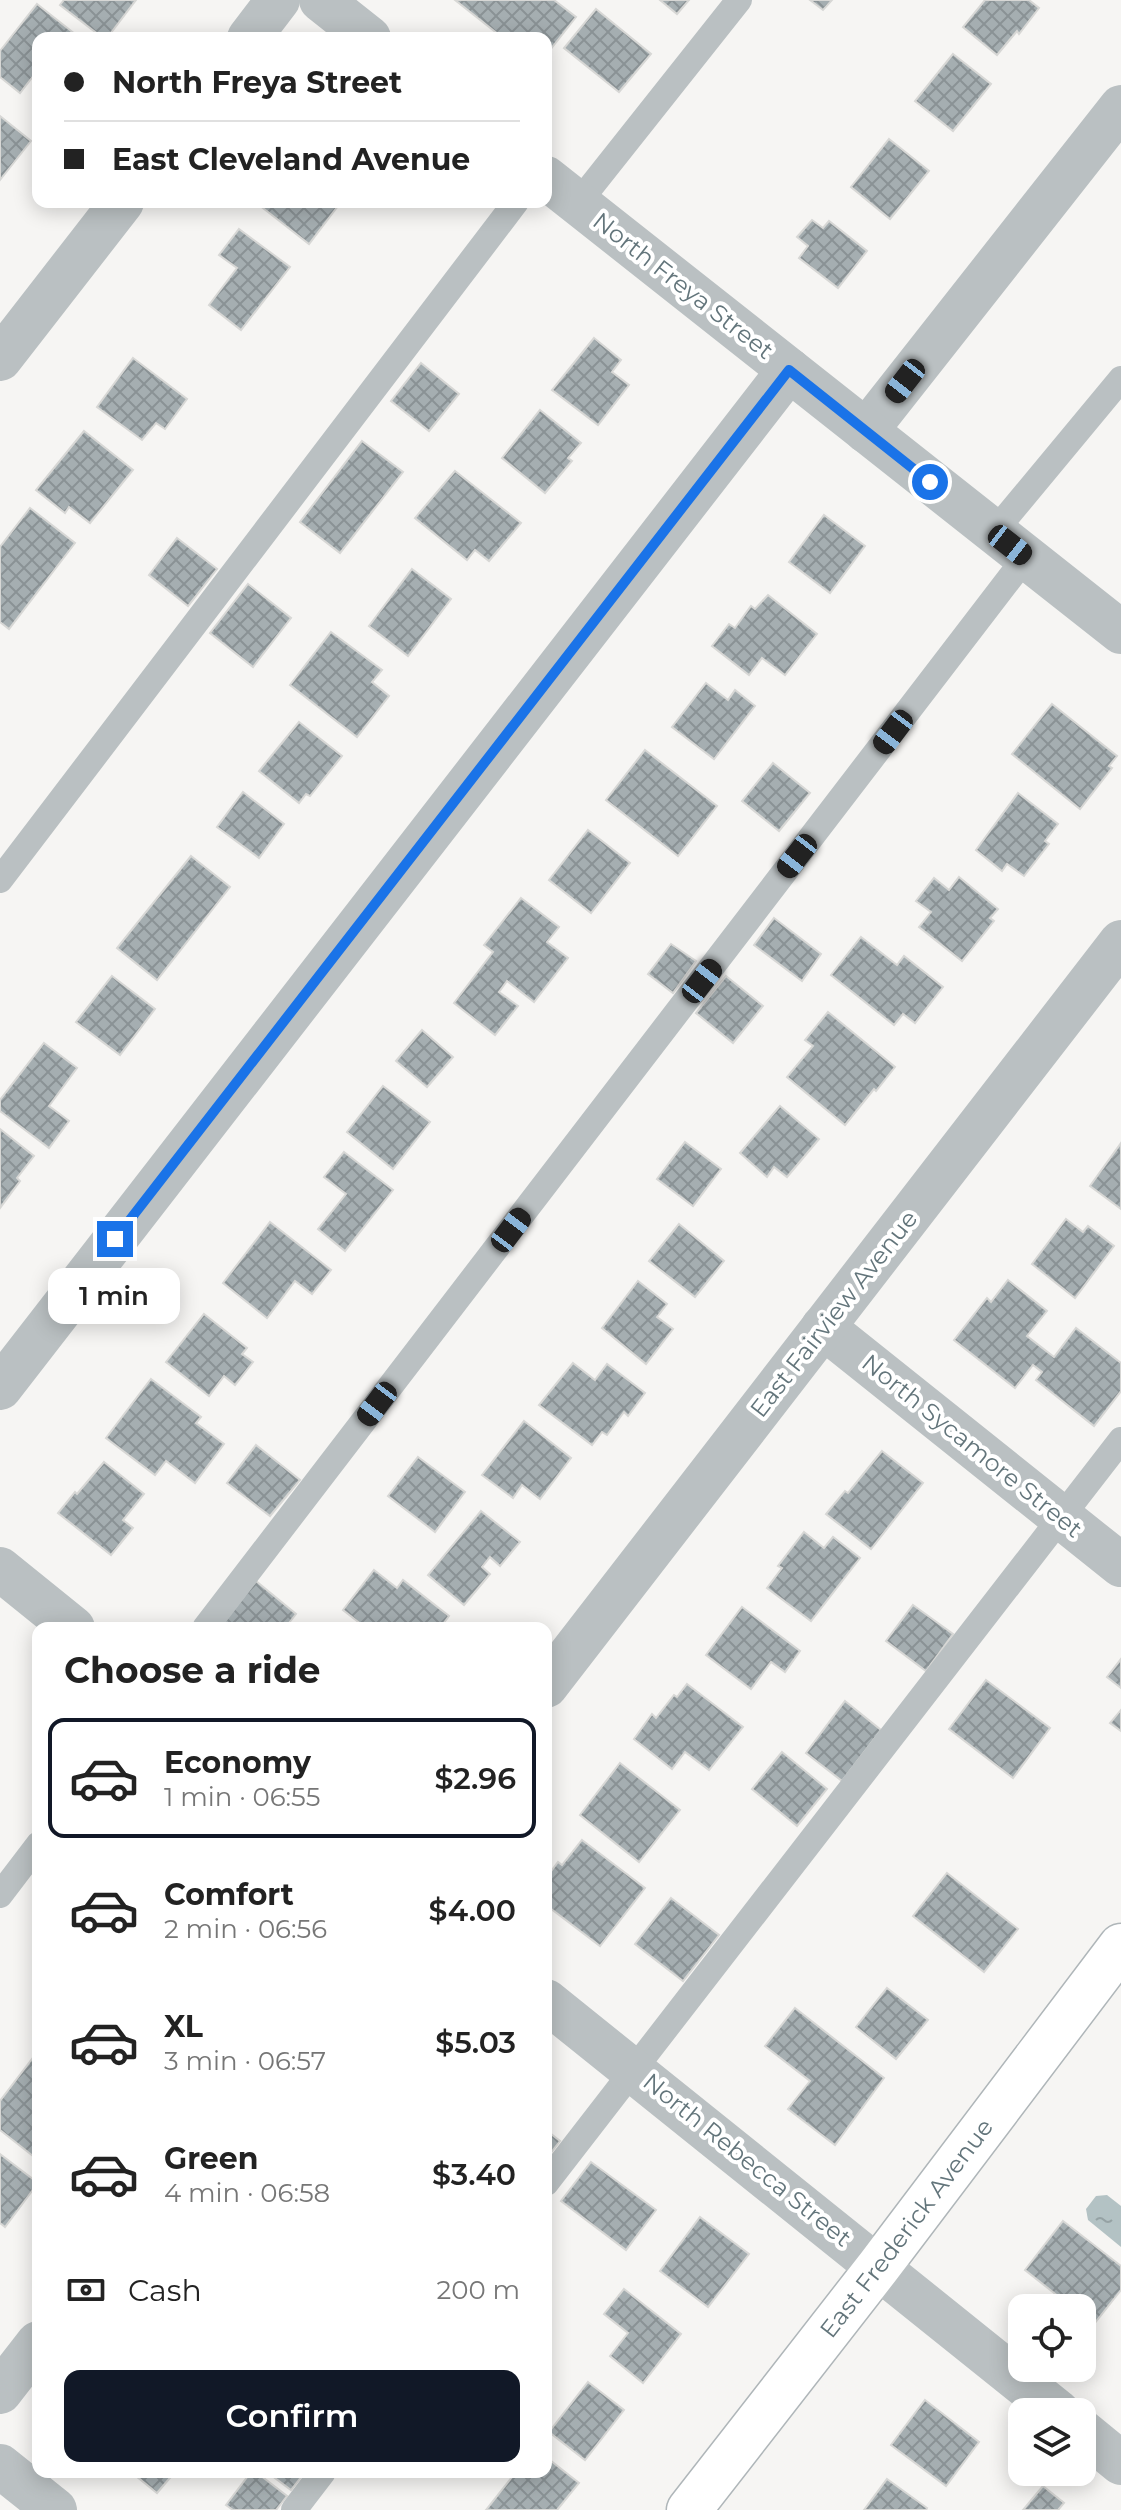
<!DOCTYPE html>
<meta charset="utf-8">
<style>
:root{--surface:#fff;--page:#f6f6f6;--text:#222;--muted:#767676;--line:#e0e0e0;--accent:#111827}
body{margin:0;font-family:Montserrat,sans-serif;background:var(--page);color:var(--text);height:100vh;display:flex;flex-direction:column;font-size:30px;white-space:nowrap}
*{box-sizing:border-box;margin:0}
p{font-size:26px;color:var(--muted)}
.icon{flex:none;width:44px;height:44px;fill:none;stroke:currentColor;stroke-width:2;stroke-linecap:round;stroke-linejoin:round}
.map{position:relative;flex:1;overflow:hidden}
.panel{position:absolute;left:32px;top:1622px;width:520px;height:856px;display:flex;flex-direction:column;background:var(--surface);border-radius:16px;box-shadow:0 4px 20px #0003}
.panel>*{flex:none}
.banner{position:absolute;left:32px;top:32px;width:520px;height:176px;border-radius:16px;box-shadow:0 4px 20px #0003;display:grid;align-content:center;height:176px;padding:0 32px;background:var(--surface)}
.buttons{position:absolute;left:1008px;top:2294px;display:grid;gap:16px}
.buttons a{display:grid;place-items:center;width:88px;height:88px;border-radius:16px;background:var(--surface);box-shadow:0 4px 20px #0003;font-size:40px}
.end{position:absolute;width:36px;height:36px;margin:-18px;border:10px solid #1a73e8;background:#fff;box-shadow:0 0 0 4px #fff}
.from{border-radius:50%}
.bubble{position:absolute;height:56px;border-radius:16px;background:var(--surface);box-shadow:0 4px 20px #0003;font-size:26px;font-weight:600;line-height:56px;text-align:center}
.car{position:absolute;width:24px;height:48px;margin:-24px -12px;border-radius:10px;box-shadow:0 0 6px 2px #0007;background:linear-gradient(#222 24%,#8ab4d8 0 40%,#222 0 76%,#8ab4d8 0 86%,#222 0)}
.banner b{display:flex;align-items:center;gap:28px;height:76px;font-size:30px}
.banner b+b{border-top:2px solid var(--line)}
.banner i{width:20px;height:20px;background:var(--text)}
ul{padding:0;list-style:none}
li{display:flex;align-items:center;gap:24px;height:120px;margin:0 16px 12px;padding:0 16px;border:4px solid transparent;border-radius:16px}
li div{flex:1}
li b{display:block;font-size:30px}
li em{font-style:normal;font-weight:600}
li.on{border-color:var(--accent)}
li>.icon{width:72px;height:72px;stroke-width:1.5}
h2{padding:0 32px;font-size:36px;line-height:96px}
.pay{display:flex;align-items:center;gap:20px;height:88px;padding:0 32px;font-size:30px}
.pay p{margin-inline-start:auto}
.button{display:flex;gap:16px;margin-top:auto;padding:16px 32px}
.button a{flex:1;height:92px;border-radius:16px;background:var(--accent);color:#fff;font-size:32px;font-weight:600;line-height:92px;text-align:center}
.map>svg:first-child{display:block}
.water{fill:url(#water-ripples)}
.building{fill:url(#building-cross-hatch);stroke:#d7d7d5;stroke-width:2}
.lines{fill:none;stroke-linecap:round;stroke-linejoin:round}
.secondary-casing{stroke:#afb6b9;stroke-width:47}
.service{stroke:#bac0c2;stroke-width:26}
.minor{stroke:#bac0c2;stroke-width:44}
.tertiary{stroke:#bac0c2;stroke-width:44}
.secondary{stroke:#fff;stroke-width:44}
.route{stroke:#1a73e8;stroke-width:10}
.labels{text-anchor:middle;stroke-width:8;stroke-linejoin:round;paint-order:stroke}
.street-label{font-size:24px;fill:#63757b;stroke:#fff}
</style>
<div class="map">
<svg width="1121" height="2510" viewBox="0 0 1121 2510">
<defs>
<pattern id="water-ripples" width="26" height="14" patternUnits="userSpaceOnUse" patternTransform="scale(2)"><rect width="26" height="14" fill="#b3c2c4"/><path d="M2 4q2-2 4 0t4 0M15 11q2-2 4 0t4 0" fill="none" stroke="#95a2a4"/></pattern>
<pattern id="building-cross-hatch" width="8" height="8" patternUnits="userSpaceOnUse" patternTransform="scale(2)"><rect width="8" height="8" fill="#a5aeb1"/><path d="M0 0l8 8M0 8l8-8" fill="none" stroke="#8a9295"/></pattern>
</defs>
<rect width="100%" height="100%" fill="#f6f5f3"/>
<!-- water -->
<path class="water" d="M1107 2195 1121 2206V2247L1088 2220 1086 2209 1096 2196Z"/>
<!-- building -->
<g class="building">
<path d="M64 0H136L107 38H103L60 5Z"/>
<path d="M455 0H554L576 17 546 55V38H503Z"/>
<path d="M660 0H689L677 14Z"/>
<path d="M810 0H832L823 10Z"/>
<path d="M985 0H1029L1039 8 1019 34 1017 31 997 55 963 27Z"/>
<path d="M37 4 80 38H38V70L20 93 0 77V51Z"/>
<path d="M596 9 651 54 619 92 564 48Z"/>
<path d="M953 54 991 84 953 131 915 101Z"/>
<path d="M0 116 31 141 0 180Z"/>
<path d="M889 139 929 171 890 219 851 187Z"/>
<path d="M262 202H341L309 244 259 205Z"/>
<path d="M812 220 823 228 829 221 867 251 838 288 799 258 808 246 797 237Z"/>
<path d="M239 229 290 267 241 330 209 305 237 268 219 255Z"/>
<path d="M594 338 621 360 612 372 629 385 598 425 552 390Z"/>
<path d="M133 358 187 399 165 429 156 423 142 440 97 407Z"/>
<path d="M421 363 459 394 429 431 391 401Z"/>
<path d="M540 410 581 443 568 458 572 461 545 493 502 458Z"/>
<path d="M84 431 133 470 90 523 69 507 65 513 36 490Z"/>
<path d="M362 441 403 472 340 553 300 522Z"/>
<path d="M455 471 521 523 489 561 475 550 467 560 415 518Z"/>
<path d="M30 508 75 543 9 629 0 622V547Z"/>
<path d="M824 515 865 546 830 593 789 562Z"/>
<path d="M177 538 217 569 188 606 149 575Z"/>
<path d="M412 569 451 599 408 656 369 626Z"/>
<path d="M248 584 291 618 253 667 210 633Z"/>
<path d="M768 595 817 634 785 675 762 658 749 675 712 646 729 624 735 628 751 606 755 609Z"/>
<path d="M331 632 382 670 372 682 389 696 357 737 290 685Z"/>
<path d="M706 683 728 700 735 690 755 706 714 759 672 727Z"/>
<path d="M1052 704 1117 756 1109 766 1112 768 1080 809 1012 754Z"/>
<path d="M299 722 342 756 310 796 306 794 299 803 259 771Z"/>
<path d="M645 750 717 806 678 856 606 800Z"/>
<path d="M773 763 810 793 779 831 742 801Z"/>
<path d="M243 792 284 824 259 858 217 827Z"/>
<path d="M1018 793 1058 824 1045 841 1049 844 1024 876 1007 864 1002 871 976 850Z"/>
<path d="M588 830 630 863 591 913 549 880Z"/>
<path d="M191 856 230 887 157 980 117 948Z"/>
<path d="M959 877 998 909 990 918 994 921 962 961 919 927 931 912 916 901 934 878 949 890Z"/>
<path d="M521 898 559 927 547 942 568 958 534 1002 507 981 499 992 518 1006 495 1035 454 1003 493 952 484 945Z"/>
<path d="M774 918 821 954 802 981 754 945Z"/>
<path d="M861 937 897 965 904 956 943 987 915 1023 903 1014 894 1025 831 975Z"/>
<path d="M671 944 696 961 673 993 648 974Z"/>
<path d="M112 976 155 1009 120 1055 76 1022Z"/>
<path d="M726 976 763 1006 733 1043 696 1013Z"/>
<path d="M828 1012 895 1067 876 1091 874 1089 845 1125 787 1077 813 1046 805 1040Z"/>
<path d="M422 1030 453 1057 427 1087 396 1061Z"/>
<path d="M44 1043 77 1068 49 1106 69 1121 49 1148 0 1111V1100Z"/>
<path d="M383 1086 430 1122 393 1169 347 1132Z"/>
<path d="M780 1106 819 1139 787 1177 774 1167 767 1177 740 1153Z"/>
<path d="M0 1129 34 1156 17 1178 20 1181 0 1208Z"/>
<path d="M685 1142 721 1169 693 1206 657 1179Z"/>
<path d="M1121 1143V1209L1090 1186Z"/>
<path d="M344 1152 393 1190 345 1251 318 1229 346 1194 324 1177Z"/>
<path d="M1066 1219 1083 1232 1088 1226 1114 1246 1075 1298 1032 1264Z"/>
<path d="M270 1222 331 1270 312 1294 295 1281 267 1318 223 1283Z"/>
<path d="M679 1224 724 1261 695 1297 649 1261Z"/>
<path d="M1008 1280 1047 1311 1027 1336 1054 1357 1076 1328 1121 1363V1391L1094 1426 1036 1380 1042 1372 1033 1365 1015 1388 954 1340 987 1298 991 1302Z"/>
<path d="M638 1281 667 1304 657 1317 673 1329 646 1364 602 1328Z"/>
<path d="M204 1314 247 1348 242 1354 253 1362 235 1385 224 1376 209 1396 166 1362Z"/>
<path d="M573 1363 595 1380 607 1364 645 1393 628 1416 624 1412 607 1435 602 1432 592 1445 539 1405Z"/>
<path d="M151 1379 201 1417 196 1423 224 1444 195 1483 166 1461 155 1475 106 1438Z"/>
<path d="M524 1421 571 1458 540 1499 522 1485 513 1498 482 1475Z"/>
<path d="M256 1445 300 1480 270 1516 227 1483Z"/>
<path d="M882 1451 923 1483 871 1549 826 1514 845 1491 848 1493Z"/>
<path d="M418 1457 465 1492 435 1532 388 1496Z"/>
<path d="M104 1462 144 1494 123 1520 133 1528 111 1555 58 1513 75 1492 77 1494Z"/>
<path d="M481 1511 520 1542 500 1566 490 1557 482 1567 490 1574 464 1605 428 1575Z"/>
<path d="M804 1532 824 1548 833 1537 860 1558 811 1621 767 1588 782 1568 778 1566Z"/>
<path d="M374 1570 397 1588 403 1580 449 1616 440 1628H366L343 1610Z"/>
<path d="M256 1581 296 1614 285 1628H228L223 1623Z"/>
<path d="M913 1605 953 1634 926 1671 886 1641Z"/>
<path d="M742 1607 800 1651 785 1672 771 1662 751 1689 706 1655Z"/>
<path d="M1121 1659V1688L1107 1677Z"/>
<path d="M986 1680 1050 1728 1013 1778 949 1729Z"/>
<path d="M687 1684 743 1727 709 1770 685 1752 672 1769 634 1739 652 1714 656 1718 674 1695 677 1697Z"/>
<path d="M845 1701 881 1730 842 1781 806 1753Z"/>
<path d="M1121 1710V1731L1110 1723Z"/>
<path d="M782 1752 827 1789 797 1826 752 1789Z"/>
<path d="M620 1763 680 1810 639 1862 580 1815Z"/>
<path d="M582 1840 645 1888 600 1946 546 1905V1878L558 1862 562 1865Z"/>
<path d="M947 1873 1018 1929 984 1972 913 1916Z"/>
<path d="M671 1898 719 1935 683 1981 635 1944Z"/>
<path d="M887 1988 928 2020 896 2059 856 2027Z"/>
<path d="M795 2008 884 2078 835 2145 788 2109 810 2081 765 2046Z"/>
<path d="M35 2055 38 2058V2160L0 2130V2101Z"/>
<path d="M546 2130 560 2141 546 2159Z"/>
<path d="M0 2154 38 2183 5 2227 0 2223Z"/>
<path d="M591 2162 656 2210 626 2250 561 2201Z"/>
<path d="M700 2217 749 2254 708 2307 660 2271Z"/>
<path d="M1063 2221 1121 2266V2290L1094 2324 1082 2315V2308H1073L1025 2270Z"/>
<path d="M624 2289 681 2334 643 2383 610 2356 628 2333 604 2314Z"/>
<path d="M588 2382 624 2410 585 2460 549 2432Z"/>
<path d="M925 2400 979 2442 946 2486 891 2445Z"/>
<path d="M546 2457 579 2483 557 2510H486L516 2472H546Z"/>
<path d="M131 2472H175L157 2493Z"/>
<path d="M251 2472H256L287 2496 276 2510H233L226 2505Z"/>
<path d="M267 2472H305L291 2490Z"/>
<path d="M887 2479 927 2508 926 2510H864Z"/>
<path d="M1043 2486 1064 2503 1058 2510H1023Z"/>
</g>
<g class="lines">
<defs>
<g id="secondary">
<path id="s1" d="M689 2510 879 2266 1121 1946"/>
</g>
</defs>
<!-- secondary casing -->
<use href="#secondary" class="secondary-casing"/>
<!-- service -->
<g class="service">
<path d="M578 203 739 0"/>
<path d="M994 532 1121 379"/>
<path d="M0 880 516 202"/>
<path d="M205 1628 1026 557"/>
<path d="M0 1895 38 1845"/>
<path d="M546 2183 1121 1440"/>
<path d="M294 2510 323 2472"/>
</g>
<!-- minor -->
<g class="minor">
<path d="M249 38 278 0"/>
<path d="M0 359 122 202"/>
<path d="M866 431 1121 107"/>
<path d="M823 1327 1121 1565"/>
<path d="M0 1388 789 370"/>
<path d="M0 1569 73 1628"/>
<path d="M546 1686 1121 942"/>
<path d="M546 2001 1058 2412"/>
<path d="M0 2392 38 2343"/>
<path d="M1082 2431 1121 2463"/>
<path d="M0 2466 55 2510"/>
</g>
<!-- tertiary -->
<g class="tertiary">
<path d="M321 0 369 38"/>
<path d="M546 178 1121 632"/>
</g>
<!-- secondary -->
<use href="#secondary" class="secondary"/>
</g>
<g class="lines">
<!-- route -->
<path class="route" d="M115 1239 789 370 930 482"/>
</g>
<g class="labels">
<!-- street labels -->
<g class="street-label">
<text transform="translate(683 286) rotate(38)" y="8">North Freya Street</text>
<text transform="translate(834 1314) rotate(-52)" y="8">East Fairview Avenue</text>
<text transform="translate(972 1446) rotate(39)" y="8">North Sycamore Street</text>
<text transform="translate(747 2160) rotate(39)" y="8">North Rebecca Street</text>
<text dy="8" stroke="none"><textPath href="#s1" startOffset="356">East Frederick Avenue</textPath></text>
</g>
</g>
</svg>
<div class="buttons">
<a><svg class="icon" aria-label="locate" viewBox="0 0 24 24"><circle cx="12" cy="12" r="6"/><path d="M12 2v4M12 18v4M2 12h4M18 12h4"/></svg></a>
<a><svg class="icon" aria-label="layers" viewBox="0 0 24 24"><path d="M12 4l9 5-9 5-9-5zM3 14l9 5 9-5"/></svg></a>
</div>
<i class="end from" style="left:930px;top:482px"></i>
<i class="end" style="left:115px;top:1239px"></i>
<div class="bubble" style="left:48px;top:1268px;width:132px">1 min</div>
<i class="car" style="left:905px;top:381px;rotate:218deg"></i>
<i class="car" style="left:1010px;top:545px;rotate:128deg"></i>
<i class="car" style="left:893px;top:732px;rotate:217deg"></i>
<i class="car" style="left:797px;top:856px;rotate:218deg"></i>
<i class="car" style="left:702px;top:981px;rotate:38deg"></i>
<i class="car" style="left:511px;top:1230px;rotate:37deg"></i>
<i class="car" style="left:377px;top:1404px;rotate:217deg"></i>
<div class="banner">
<b><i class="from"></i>North Freya Street</b>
<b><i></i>East Cleveland Avenue</b>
</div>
<section class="panel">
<h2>Choose a ride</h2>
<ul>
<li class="on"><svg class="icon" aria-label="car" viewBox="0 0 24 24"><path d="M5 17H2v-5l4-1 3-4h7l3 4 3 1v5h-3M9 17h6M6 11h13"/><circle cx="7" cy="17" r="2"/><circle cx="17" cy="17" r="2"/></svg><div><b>Economy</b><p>1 min · 06:55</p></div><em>$2.96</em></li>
<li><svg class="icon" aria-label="car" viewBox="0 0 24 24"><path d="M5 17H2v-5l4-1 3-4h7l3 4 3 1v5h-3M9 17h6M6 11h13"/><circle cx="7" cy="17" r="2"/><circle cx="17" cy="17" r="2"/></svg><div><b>Comfort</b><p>2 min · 06:56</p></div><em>$4.00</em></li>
<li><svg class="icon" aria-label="car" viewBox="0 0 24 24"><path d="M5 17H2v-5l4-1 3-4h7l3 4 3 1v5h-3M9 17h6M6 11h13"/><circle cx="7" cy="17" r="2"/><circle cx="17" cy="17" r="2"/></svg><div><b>XL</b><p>3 min · 06:57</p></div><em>$5.03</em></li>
<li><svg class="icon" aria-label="car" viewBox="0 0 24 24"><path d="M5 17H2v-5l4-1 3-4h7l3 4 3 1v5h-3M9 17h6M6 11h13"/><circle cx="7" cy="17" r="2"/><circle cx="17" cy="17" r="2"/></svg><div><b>Green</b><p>4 min · 06:58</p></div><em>$3.40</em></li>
</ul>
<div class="pay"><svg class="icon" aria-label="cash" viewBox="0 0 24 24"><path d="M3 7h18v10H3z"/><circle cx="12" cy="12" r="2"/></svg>Cash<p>200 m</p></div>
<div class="button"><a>Confirm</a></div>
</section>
</div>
